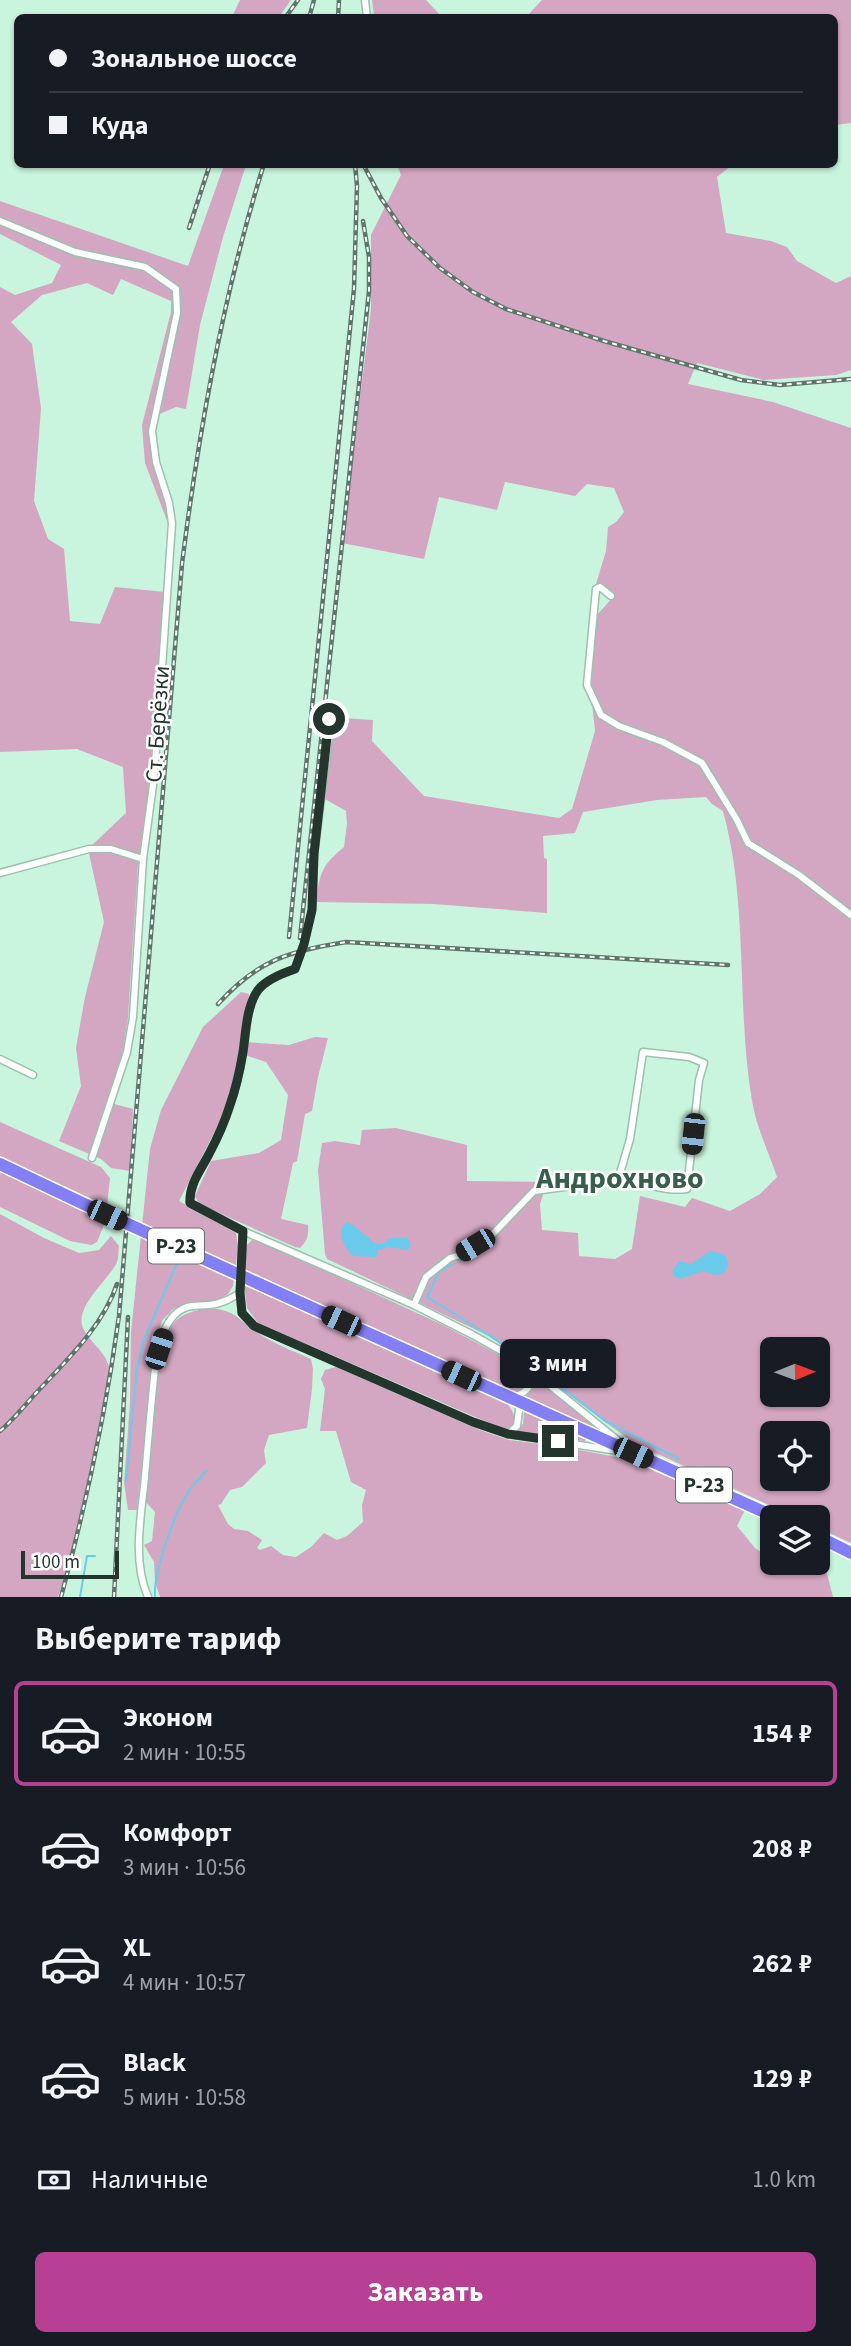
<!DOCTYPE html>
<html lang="ru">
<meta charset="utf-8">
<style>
:root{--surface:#171b24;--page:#242831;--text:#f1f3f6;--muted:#9ea1a6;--line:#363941;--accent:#b84094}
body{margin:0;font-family:"Source Sans 3",sans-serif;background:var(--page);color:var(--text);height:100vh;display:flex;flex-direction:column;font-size:26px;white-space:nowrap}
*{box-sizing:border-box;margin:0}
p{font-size:23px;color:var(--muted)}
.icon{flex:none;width:38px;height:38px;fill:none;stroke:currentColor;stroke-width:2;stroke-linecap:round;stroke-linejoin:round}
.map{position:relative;height:1597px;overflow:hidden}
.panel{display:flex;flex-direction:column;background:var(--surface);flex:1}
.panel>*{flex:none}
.guide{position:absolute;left:14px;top:14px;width:824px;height:154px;border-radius:10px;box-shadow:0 2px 5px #0004;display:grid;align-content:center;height:154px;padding:0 35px;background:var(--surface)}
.needle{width:46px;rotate:89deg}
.fabs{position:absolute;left:760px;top:1337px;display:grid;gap:14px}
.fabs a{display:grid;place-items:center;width:70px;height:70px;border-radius:10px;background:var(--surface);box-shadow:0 2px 5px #0004;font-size:35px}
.scale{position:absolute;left:21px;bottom:18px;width:98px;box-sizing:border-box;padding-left:7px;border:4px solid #24352d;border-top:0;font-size:19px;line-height:24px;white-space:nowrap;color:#24352d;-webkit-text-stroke:5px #fff;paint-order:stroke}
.end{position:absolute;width:32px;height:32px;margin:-16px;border:9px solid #24352d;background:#fff;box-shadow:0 0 0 4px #fff}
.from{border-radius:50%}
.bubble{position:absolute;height:49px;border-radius:10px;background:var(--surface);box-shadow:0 2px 5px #0004;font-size:23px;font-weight:700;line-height:49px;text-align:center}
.car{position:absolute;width:21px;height:42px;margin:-21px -10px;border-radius:9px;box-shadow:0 0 5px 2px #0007;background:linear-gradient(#222 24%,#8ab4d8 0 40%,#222 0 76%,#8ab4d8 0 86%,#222 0)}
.guide b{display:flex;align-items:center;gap:24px;height:66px;font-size:26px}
.guide b+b{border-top:2px solid var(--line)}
.guide i{width:18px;height:18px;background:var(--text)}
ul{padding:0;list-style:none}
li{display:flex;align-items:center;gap:21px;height:105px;margin:0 14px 10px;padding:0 21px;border:4px solid transparent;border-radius:10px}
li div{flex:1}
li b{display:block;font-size:26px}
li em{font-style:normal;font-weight:700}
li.current{border-color:var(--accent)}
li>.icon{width:63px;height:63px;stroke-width:1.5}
h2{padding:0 35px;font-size:32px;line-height:84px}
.pay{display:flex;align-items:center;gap:18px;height:77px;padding:0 35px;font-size:26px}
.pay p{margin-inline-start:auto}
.primary-button{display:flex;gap:14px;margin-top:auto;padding:14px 35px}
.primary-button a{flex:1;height:80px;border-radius:10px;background:var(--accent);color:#fff;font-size:28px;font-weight:700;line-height:80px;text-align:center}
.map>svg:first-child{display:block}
.green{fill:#d3a7c1;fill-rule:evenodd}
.water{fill:#6acbeb}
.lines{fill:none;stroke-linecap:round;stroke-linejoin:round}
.stream{stroke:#6acbeb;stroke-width:2}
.street-casing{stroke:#99c3ad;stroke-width:9}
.highway-casing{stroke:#fff;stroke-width:15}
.street{stroke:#fff;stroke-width:6}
.highway{stroke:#8380f6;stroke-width:12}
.rail-casing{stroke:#5c7669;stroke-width:4.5}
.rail{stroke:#fff;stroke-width:2;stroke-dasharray:5;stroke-linecap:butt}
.highway-bridge-casing{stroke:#fff;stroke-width:15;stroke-linecap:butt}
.highway-bridge{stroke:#8380f6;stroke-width:12}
.route{stroke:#24352d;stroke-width:9}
.labels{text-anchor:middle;stroke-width:5;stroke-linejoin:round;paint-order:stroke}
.shield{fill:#fff;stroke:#66726c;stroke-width:2}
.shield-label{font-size:21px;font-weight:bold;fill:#24352d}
.street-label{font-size:23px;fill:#24352d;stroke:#fff}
.district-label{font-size:30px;font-weight:bold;fill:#385f4c;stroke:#fff}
</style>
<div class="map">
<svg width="851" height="1597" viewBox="0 0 851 1597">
<rect width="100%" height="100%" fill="#c9f4dd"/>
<!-- green -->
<g class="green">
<path d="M240 0H291L279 17H232Z"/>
<path d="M372 0H426L442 17H374Z"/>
<path d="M542 0H851V123L835 125V18L526 17Z"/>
<path d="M224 165H246L223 237 200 325 186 409 176 407 150 418V445L153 463 167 503 169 526 145 463 142 425 171 312V301L121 279 113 295 87 283 42 295 11 322 32 344 41 408 34 501 48 539 64 549 70 621 100 624 115 587 165 592 147 804 138 865 128 1017 123 1051 107 1102 133 1109 130 1171 111 1168 101 1159 59 1141 81 1086 76 1048 85 997 104 922 88 849 126 813 123 767 77 749 0 752V287L15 295 52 283 61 265 0 234V201L188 266Z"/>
<path d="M397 165H732L717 177 726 233 771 241 787 247 797 261 836 283 851 276V370L836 375 764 380 697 363 688 384 773 402 851 428V1543L817 1527V1517H795L634 1443 489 1336 327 1259 325 1254 318 1170 322 1143 335 1141 360 1145 362 1130 396 1128 467 1145V1181L547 1182 540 1204 542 1230 578 1233 579 1256 615 1259 632 1249 640 1196 685 1207 692 1198 730 1211 760 1194 777 1177C769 1153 756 1126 752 1101 736 1005 749 906 723 811L712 804 706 797 657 800 583 812 575 833 543 836 544 858 547 859V913L434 904 316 902C320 873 321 866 344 847L347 824 346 811 325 799 331 732 342 718 373 720 372 741 424 796 559 818 572 809 595 731 591 693 596 616 614 596 596 584 606 551 608 527 616 522 624 512 614 488 587 484 575 496 505 482 497 510 439 497 424 559 342 543 371 309V235L401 175ZM772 1349H817V1395H772ZM772 1433H817V1479H772Z"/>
<path d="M241 992 249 994 244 1042 289 1045 315 1037 328 1038 318 1077 312 1111 305 1114 297 1161 293 1163 281 1219 308 1225C309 1236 307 1241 300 1248L295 1247 199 1204 195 1196 211 1161 259 1153 281 1140 288 1095 266 1062 242 1054 228 1106 179 1201 236 1233 238 1248 233 1286 228 1294 219 1300 193 1303 173 1309 162 1321 155 1347 137 1510H128L124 1483 130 1403 131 1332 150 1149 161 1110 203 1027Z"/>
<path d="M0 1122 101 1167 110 1178 107 1206 0 1156Z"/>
<path d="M0 1171 106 1220 97 1242 91 1245 70 1241 0 1207Z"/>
<path d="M0 1214 44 1238 79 1253 99 1250 111 1236 119 1246C118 1251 119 1258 117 1262 109 1280 74 1306 83 1328 90 1343 104 1349 110 1369L75 1544 58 1597H0Z"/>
<path d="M252 1240 263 1242 443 1325 496 1353 522 1371 525 1379 523 1388 517 1391 509 1390 246 1270 245 1247Z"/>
<path d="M244 1285 508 1405C516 1414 520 1429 503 1429L258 1323 247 1308Z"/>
<path d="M212 1308C235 1312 234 1315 251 1328 268 1342 291 1350 311 1359L313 1369 312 1389 307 1428 269 1435 264 1450 266 1463 242 1487 230 1490 221 1504 218 1505 228 1524 234 1529 248 1531 262 1540 257 1548 260 1550 271 1546 283 1555 296 1557 311 1547 324 1533 337 1540 347 1536 363 1522 362 1505 366 1490 351 1482 336 1431H320L325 1389 321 1379 325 1370 336 1367 480 1430 509 1440 558 1446 627 1459 745 1510 737 1526 755 1548 772 1560V1563H775L786 1570 806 1568 812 1563H817V1558L822 1554 833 1597H160L155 1582 154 1562 144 1545 152 1541 155 1512 145 1501 159 1361C167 1325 174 1312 212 1308Z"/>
<path d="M535 1378 600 1429V1431L526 1396 533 1389Z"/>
<path d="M524 1411 587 1438V1439L585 1441 515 1433 523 1424Z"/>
</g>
<!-- water -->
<g class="water">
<path d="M346 1222 353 1225 376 1244 384 1243 390 1238H408L411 1245 408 1250 389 1247 378 1250 376 1257 353 1256C344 1246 335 1233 346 1222Z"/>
<path d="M710 1251 724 1254C729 1262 730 1266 723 1274L715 1275 704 1271 680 1279 674 1276 672 1272 679 1261 691 1264Z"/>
</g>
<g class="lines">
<!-- stream -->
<g class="stream">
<path d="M458 1261 496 1241"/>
<path d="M453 1264 439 1272 427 1297 516 1352 605 1421 679 1459"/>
<path d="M126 1481 137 1369 143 1342 177 1263"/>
<path d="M80 1597 87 1556H95"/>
<path d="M155 1597C153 1573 175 1511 189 1491 194 1484 201 1477 207 1470"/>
</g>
<defs>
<g id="street">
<path d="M365 0 367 18"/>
<path d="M0 221 75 252 145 267 176 289 177 313 152 431 156 462 169 503 172 523 158 726 153 785 143 859 133 1017 127 1052 92 1158"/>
<path d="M611 596 600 587 596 589 587 685 601 715 619 726 663 742 702 763 737 820 748 843 799 875 851 915"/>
<path d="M333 704 314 854 312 910 304 944 295 969C283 973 266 980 258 990 246 1007 246 1033 243 1053 240 1070 236 1088 230 1105 225 1121 217 1139 209 1154 200 1170 189 1184 190 1203L243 1231 414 1305 473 1335 521 1362 621 1443"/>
<path d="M0 873 89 849H111L143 859"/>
<path d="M0 1059 33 1075"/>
<path d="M243 1231 240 1293 242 1313 254 1326 473 1422 508 1434 618 1451"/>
<path d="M414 1305 426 1277 450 1258 460 1255 491 1236 534 1191 618 1180C644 1181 660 1192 687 1189L699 1080 704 1063 689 1057 643 1052 630 1139 618 1180"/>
<path d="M513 1397C532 1391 534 1383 524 1366"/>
<path d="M508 1434 517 1426 520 1402"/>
<path d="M148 1597C132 1561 141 1516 145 1477 148 1441 151 1405 155 1368 159 1347 163 1315 187 1307 194 1305 202 1306 209 1305 221 1304 230 1299 240 1293"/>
</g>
<g id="highway">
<path d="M0 1164 84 1204"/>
<path d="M268 1288 775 1517"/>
<path d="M817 1536 851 1553"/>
</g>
</defs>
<!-- street casing -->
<use href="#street" class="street-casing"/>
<!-- highway casing -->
<use href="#highway" class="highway-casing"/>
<!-- street -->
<use href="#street" class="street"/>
<!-- highway -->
<use href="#highway" class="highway"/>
<defs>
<g id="rail">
<path d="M285 18 298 0"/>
<path d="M309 18 314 0"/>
<path d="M338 18 339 0"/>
<path d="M363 164 381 198 407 236 440 268 473 292 506 309 604 341 741 380 780 385 851 379"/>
<path d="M189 228 210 164"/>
<path d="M289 937 354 289 357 186 355 164"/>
<path d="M300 938 369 291V257L363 221"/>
<path d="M218 1004C258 960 289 951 346 942L728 965"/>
<path d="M0 1431C14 1419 25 1405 37 1392 67 1360 103 1326 117 1284"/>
<path d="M61 1597C86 1505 106 1411 119 1316L182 564C199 429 223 294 264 164"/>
<path d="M114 1597 128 1317"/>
</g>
</defs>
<!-- rail casing -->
<use href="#rail" class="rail-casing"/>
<!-- rail -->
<use href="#rail" class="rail"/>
<defs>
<path id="highway-bridge" d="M84 1204 268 1288"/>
</defs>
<!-- highway-bridge casing -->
<use href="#highway-bridge" class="highway-bridge-casing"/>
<!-- highway-bridge -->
<use href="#highway-bridge" class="highway-bridge"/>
</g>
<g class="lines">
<!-- route -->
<path class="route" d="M329 719 314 854 312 910 304 944 295 969C283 973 266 980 258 990 246 1007 246 1033 243 1052 240 1070 236 1088 230 1105 225 1121 217 1139 209 1154 201 1170 189 1184 190 1203L243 1231 240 1293 242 1313 254 1326 473 1422 508 1434 558 1441"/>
</g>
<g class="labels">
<!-- shield labels -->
<g class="shield">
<rect x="148" y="1228.5" width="56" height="35" rx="5"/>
<rect x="676" y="1467.5" width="56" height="35" rx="5"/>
</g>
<g class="shield-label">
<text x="176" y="1253">Р-23</text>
<text x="704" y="1492">Р-23</text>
</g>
<!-- street labels -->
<g class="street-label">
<text transform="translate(157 724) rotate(-86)" y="8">Ст. Берёзки</text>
</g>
<!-- district labels -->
<g class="district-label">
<text x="620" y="1188">Андрохново</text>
</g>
</g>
</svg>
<div class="fabs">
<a><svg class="needle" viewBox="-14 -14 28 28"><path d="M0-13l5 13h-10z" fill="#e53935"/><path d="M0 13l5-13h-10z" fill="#9ea1a6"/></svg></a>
<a><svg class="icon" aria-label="locate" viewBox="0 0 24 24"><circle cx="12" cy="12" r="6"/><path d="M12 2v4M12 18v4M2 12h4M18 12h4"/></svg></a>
<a><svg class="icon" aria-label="layers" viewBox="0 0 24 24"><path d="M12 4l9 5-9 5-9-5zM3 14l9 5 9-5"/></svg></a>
</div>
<div class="scale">100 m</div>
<i class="end from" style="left:329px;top:719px"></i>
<i class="end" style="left:558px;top:1441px"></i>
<div class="bubble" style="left:500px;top:1339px;width:116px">3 мин</div>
<i class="car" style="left:693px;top:1134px;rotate:186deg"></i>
<i class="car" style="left:107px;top:1215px;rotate:115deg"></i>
<i class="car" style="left:475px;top:1245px;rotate:239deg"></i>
<i class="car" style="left:341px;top:1321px;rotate:295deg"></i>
<i class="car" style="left:159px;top:1349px;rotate:18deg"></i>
<i class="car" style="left:461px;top:1376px;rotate:295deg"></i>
<i class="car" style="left:633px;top:1453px;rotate:115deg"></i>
<div class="guide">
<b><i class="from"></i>Зональное шоссе</b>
<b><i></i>Куда</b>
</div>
</div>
<section class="panel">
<h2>Выберите тариф</h2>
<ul>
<li class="current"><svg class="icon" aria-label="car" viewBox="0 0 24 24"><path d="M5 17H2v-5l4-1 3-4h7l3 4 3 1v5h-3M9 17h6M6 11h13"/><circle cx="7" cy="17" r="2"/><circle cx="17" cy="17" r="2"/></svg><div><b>Эконом</b><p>2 мин · 10:55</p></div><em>154 ₽</em></li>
<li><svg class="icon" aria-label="car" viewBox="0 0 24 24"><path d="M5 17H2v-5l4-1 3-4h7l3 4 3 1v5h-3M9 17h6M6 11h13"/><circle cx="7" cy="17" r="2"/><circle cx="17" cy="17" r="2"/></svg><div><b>Комфорт</b><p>3 мин · 10:56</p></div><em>208 ₽</em></li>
<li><svg class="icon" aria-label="car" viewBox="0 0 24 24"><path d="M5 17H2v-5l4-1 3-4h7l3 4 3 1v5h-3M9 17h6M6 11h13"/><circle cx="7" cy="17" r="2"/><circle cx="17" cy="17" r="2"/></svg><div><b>XL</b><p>4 мин · 10:57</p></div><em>262 ₽</em></li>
<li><svg class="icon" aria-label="car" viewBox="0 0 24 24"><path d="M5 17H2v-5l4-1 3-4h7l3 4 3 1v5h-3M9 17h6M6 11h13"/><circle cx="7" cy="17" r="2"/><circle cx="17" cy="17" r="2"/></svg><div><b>Black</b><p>5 мин · 10:58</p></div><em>129 ₽</em></li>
</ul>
<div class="pay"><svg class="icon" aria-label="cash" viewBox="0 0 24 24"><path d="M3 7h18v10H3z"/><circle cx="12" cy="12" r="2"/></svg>Наличные<p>1.0 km</p></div>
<div class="primary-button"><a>Заказать</a></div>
</section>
